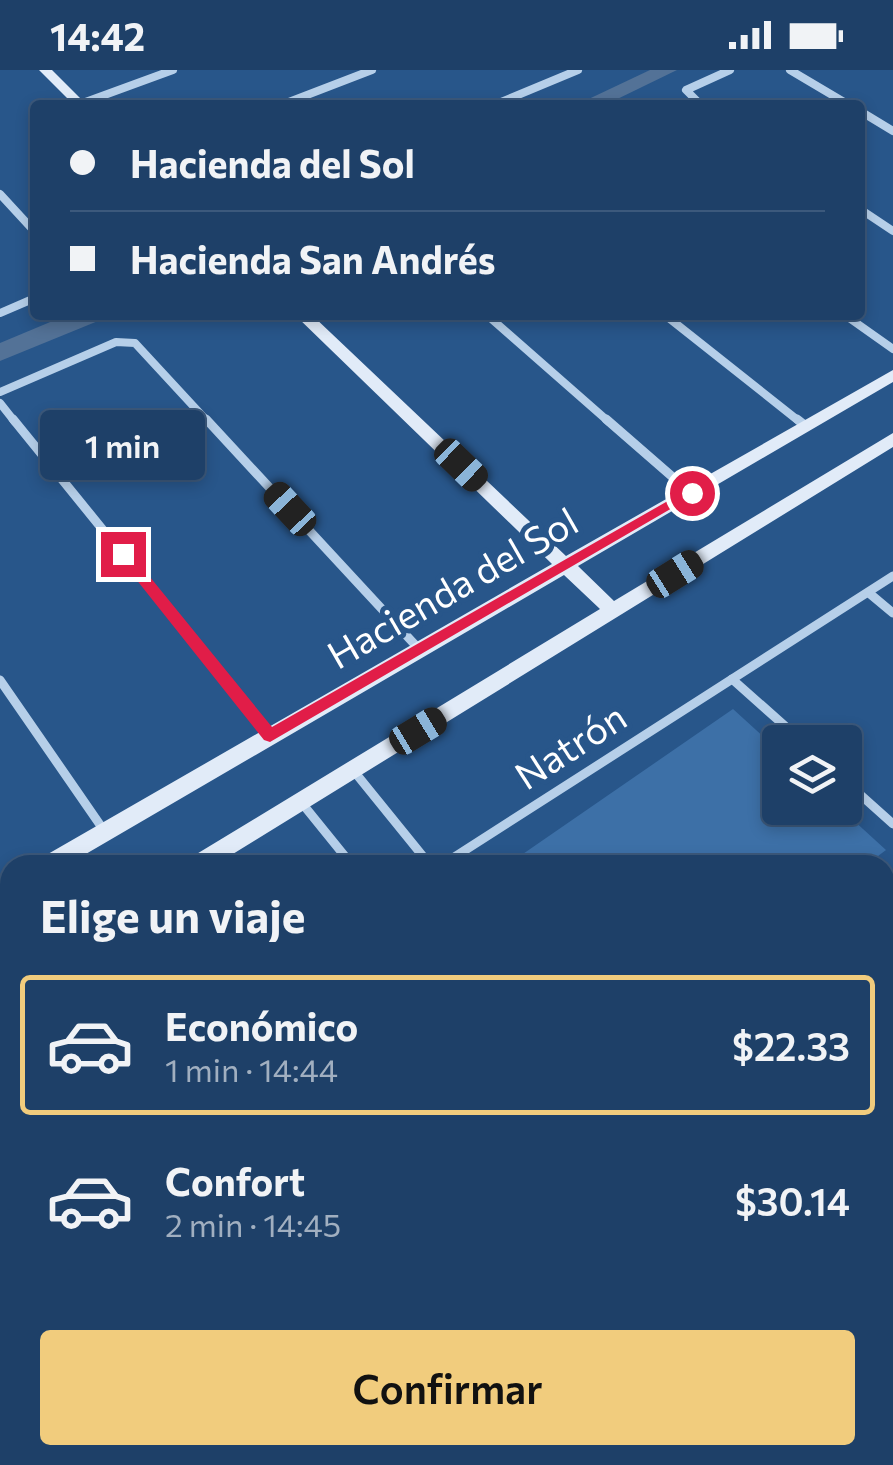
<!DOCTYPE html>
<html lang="es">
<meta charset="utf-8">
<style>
:root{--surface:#1e4068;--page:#2b4b71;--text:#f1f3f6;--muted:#a1afc0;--line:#3c597c;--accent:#f1cc7d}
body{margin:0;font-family:Commissioner,sans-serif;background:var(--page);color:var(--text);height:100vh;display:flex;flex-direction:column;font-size:38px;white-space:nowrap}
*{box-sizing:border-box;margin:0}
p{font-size:32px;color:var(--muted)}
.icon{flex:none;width:55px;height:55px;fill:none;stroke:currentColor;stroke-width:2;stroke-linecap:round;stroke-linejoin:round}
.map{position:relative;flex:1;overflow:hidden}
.side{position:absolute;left:0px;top:785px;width:895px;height:610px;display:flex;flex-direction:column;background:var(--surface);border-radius:30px 30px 0 0;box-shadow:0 5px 15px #0003,0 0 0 2px var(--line)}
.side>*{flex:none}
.hud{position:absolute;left:30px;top:30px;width:835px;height:220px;border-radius:10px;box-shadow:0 5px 15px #0003,0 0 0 2px var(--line);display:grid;align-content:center;height:220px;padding:0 40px;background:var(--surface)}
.controls{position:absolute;left:762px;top:655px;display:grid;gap:20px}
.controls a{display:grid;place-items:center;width:100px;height:100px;border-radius:10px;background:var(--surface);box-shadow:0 5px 15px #0003,0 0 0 2px var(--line);font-size:50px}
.end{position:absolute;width:45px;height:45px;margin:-22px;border:12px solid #e11d48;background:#fff;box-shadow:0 0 0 5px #fff}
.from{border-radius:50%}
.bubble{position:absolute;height:70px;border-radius:10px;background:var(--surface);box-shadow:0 5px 15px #0003,0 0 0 2px var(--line);font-size:32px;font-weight:600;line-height:70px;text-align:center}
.car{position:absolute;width:30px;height:60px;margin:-30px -15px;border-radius:12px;box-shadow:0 0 8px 2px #0007;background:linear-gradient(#222 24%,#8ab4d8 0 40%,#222 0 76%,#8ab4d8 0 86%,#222 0)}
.hud b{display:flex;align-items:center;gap:35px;height:95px;font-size:38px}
.hud b+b{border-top:2px solid var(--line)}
.hud i{width:25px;height:25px;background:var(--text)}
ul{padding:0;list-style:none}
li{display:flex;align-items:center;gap:30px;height:140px;margin:0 20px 15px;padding:0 20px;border:5px solid transparent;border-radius:10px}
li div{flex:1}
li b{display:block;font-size:38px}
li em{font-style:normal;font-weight:600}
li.on{border-color:var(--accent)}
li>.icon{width:90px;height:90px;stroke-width:1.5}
h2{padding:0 40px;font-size:45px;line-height:120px}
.cta{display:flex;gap:20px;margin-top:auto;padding:20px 40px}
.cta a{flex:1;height:115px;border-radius:10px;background:var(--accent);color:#111;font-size:40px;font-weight:600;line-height:115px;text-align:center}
.status{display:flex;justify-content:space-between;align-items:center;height:70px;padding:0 50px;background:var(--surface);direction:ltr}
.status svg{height:28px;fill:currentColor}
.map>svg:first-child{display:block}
.green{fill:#3d70a7}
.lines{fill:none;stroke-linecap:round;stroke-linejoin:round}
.canal{fill:#537297;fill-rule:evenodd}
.street-far2{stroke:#b6cfe9;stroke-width:8}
.street-far1{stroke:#b6cfe9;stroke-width:9}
.street{stroke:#b6cfe9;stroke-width:12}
.secondary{fill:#e1ebf8;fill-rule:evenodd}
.route{fill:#e11d48}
.labels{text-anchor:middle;stroke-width:10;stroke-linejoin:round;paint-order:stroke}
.street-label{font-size:38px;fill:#fff;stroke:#28568a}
</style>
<div class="status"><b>14:42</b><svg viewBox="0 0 49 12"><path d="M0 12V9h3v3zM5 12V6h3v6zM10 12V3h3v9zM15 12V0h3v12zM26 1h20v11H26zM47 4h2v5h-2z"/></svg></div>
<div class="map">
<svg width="893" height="1395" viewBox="0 0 893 1395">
<rect width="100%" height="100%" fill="#28568a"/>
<!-- green -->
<path class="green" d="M733 639 780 682V738H840L886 780 866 795H507Z"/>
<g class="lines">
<!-- canal -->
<g class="canal">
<path d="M650 0H677L605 35H576Z"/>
<path d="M67 245H101L98 251 0 291V273Z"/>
</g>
<!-- street-far2 -->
<g class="street-far2">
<path d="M790 0 849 35"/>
<path d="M80 34 173 0"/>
<path d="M281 35 372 0"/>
<path d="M494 35 578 0"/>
<path d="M701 35 686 20 730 0"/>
<path d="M860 41 893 61"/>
<path d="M0 124 35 162"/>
<path d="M860 139 893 161"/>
<path d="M0 243 35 228"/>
<path d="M487 245 609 352"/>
<path d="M665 245 800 352"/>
<path d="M845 245 893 279"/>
<path d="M0 322 116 272 135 273 208 352"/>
<path d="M0 333 15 352"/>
</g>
<!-- street-far1 -->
<g class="street-far1">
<path d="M13 349 270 666"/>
<path d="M206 349 418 578"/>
<path d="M606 349 691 423"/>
<path d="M797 349 806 356"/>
<path d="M869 523 893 543"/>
<path d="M732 609 803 672"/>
<path d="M0 610 105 762"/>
<path d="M353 700 430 795"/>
<path d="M845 711 893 754"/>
<path d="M301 732 352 795"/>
<path d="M442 795 893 506"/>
</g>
<!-- street -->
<g class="street">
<path d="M885 826 893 820"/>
<path d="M0 1095 10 1088"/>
<path d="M885 1126 893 1119"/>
<path d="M247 1385 253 1395"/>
<path d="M588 1395 599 1385"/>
</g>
<!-- secondary -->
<g class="secondary">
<path d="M39 0H52L87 35H74Z"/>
<path d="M295 245H312L566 486 893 300V312L578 496 614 531 893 363V377L215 795H186L190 788 600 539 564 505 67 795H37L41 788 552 494Z"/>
<path d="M10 807V828L0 832V811Z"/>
<path d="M10 898V921L0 926V902Z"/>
</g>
</g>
<!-- route -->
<path class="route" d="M687 420 698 423 270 672 264 670 116 484 118 480H128L272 657Z"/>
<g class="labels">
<!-- street labels -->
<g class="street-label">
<text transform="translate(453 519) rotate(-30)" y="13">Hacienda del Sol</text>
<text transform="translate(571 677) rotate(-33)" y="13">Natrón</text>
</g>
</g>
</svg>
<div class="controls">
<a><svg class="icon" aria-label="layers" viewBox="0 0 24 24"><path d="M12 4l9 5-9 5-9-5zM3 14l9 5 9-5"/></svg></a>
</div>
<i class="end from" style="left:692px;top:423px"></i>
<i class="end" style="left:123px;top:484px"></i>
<div class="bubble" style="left:40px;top:340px;width:165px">1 min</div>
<i class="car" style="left:461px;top:395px;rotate:134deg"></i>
<i class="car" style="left:290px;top:439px;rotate:317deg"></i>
<i class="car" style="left:675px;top:504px;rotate:58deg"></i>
<i class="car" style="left:418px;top:661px;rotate:59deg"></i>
<div class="hud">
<b><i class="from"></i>Hacienda del Sol</b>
<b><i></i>Hacienda San Andrés</b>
</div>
<section class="side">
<h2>Elige un viaje</h2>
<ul>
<li class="on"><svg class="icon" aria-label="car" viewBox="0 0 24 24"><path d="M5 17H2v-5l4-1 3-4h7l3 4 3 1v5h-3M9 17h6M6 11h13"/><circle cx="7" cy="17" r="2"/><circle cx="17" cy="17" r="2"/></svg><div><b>Económico</b><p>1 min · 14:44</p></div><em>$22.33</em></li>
<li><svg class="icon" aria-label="car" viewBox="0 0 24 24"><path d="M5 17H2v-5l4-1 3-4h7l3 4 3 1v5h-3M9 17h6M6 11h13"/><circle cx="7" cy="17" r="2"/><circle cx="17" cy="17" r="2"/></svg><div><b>Confort</b><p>2 min · 14:45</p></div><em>$30.14</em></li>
</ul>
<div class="cta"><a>Confirmar</a></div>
</section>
</div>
